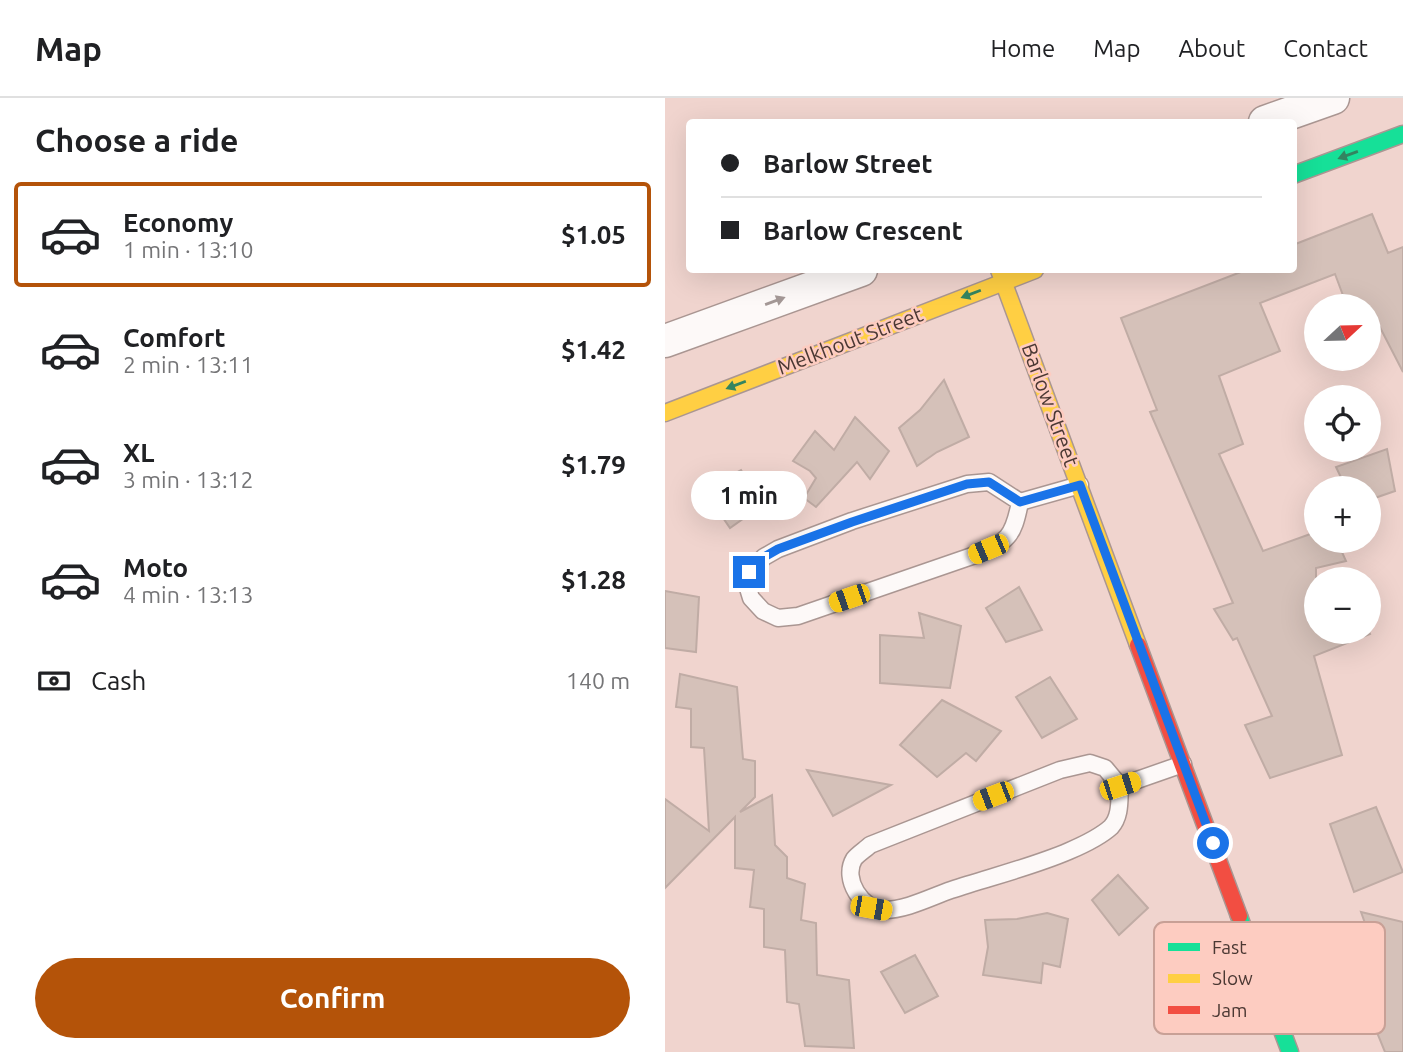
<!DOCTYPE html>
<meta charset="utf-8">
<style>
:root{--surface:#fff;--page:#f6f6f6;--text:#202124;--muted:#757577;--line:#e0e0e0;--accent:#b45309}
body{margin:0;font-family:Ubuntu,sans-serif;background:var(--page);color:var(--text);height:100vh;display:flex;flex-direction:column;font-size:26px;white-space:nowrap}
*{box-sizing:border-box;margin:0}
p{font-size:23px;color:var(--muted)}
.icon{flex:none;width:38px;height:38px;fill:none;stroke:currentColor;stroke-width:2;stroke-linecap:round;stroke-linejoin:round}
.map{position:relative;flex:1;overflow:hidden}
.panel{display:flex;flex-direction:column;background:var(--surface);width:665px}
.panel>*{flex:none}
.banner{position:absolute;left:21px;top:21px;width:611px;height:154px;border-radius:7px;box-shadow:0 7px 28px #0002;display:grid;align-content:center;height:154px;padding:0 35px;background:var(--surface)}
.needle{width:46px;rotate:68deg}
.buttons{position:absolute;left:639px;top:196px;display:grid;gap:14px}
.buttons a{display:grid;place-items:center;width:77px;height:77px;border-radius:50%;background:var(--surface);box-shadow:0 7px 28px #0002;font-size:35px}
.end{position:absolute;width:32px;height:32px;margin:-16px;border:9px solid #1a73e8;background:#fff;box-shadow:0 0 0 4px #fff}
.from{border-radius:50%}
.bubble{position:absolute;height:49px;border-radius:24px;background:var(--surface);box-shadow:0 7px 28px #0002;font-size:23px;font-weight:700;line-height:49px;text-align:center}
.car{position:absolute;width:21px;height:42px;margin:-21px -10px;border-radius:9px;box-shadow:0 0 5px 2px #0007;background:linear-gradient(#f5c518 24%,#345 0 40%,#f5c518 0 76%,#345 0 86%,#f5c518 0)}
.banner b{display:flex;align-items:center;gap:24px;height:66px;font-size:26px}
.banner b+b{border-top:2px solid var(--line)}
.banner i{width:18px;height:18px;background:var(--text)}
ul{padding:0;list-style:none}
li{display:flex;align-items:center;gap:21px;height:105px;margin:0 14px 10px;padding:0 21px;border:4px solid transparent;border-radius:7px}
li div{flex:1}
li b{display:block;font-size:26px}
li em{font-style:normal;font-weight:700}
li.active{border-color:var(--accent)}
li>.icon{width:63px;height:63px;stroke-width:1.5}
h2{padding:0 35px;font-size:32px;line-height:84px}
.pay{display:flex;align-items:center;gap:18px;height:77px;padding:0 35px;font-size:26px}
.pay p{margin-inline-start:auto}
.primary-button{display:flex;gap:14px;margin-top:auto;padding:14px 35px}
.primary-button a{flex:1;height:80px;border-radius:42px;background:var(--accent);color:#fff;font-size:28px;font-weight:700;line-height:80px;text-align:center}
header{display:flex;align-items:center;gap:42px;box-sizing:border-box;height:98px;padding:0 35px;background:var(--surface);border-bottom:2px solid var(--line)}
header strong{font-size:33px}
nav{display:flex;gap:38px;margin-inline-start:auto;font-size:24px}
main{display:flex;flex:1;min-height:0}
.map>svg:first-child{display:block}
.building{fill:#d5c1b9;stroke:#c0aca5;stroke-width:2}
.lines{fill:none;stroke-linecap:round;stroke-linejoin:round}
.lane-casing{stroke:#aa9692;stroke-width:19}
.street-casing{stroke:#aa9692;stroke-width:35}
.fast-casing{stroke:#aa9692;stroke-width:19}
.slow-casing{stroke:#aa9692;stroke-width:19}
.jam-casing{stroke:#aa9692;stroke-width:19}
.lane{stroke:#fdf9f8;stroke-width:16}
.street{stroke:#fdf9f8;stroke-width:32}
.fast{stroke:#16e098;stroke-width:16}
.slow{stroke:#ffcf43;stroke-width:16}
.jam{stroke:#f24e42;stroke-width:16}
.oneway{fill:#338460}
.oneway2{fill:#a49896}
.route{stroke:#1a73e8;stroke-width:9}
.labels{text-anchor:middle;stroke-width:5;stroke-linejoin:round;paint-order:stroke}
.street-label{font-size:21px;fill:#4b3833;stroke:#fdccc1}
.key{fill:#fdccc1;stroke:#c8a096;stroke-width:2}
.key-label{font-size:19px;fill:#4b3833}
</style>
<header>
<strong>Map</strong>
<nav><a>Home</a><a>Map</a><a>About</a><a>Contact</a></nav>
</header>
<main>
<section class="panel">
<h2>Choose a ride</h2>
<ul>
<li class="active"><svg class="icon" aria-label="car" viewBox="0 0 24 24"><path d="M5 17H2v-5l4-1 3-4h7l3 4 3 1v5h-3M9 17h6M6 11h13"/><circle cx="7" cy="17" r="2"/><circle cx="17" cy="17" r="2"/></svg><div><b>Economy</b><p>1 min · 13:10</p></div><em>$1.05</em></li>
<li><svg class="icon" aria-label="car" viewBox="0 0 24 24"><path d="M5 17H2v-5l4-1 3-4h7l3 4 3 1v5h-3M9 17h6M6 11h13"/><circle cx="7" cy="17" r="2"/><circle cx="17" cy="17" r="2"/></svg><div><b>Comfort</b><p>2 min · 13:11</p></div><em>$1.42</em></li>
<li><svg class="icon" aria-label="car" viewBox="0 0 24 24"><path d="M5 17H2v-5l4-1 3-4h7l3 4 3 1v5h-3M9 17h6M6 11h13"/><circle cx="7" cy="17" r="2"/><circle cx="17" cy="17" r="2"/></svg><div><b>XL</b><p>3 min · 13:12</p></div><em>$1.79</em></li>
<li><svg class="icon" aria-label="car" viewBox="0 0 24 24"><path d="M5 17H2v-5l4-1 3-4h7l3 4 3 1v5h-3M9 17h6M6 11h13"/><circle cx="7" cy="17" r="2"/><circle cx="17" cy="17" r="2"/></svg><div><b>Moto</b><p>4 min · 13:13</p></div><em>$1.28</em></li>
</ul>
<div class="pay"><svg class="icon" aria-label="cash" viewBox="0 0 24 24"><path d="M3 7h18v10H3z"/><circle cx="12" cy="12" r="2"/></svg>Cash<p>140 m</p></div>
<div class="primary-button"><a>Confirm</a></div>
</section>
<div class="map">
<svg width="738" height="954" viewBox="0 0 738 954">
<rect width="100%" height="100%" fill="#f0d4ce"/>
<!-- building -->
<g class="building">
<path d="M707 116 723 155 738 149V274L704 208H682L670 176 595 205 615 253 554 278 578 346 554 356 598 453 651 434V443H672L681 463 651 470V534H704L705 536 649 558 677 657 605 680 580 627 607 618 572 540 568 542 549 511 568 505 485 314 492 312 456 220 581 172H628V147Z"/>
<path d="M279 282 304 339 272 354 252 368 234 330 255 312Z"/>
<path d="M190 319 224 353 205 381 192 364 151 409 139 400 151 380 145 373 128 363 150 333 169 352Z"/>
<path d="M722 351 730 393 704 402V390H681L671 369Z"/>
<path d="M76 372 96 408 65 430 39 392Z"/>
<path d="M354 489 377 532 341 544 321 510Z"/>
<path d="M0 493 34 499 31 554 0 550Z"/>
<path d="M254 515 296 528 285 590 215 585V537L259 540Z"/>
<path d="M15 576 72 589 78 661 90 663V699L75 714 107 697 110 747 122 759V780L140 786 136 822 151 825 152 877 184 882 189 950 140 948 134 906 122 904 120 852 99 849V811L85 809 89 772 70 770V719L0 790V701L44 733 39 650 26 649V611L11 609Z"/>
<path d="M385 579 412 621 377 640 351 599Z"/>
<path d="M277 602 336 633 311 663 301 655 272 679 235 647Z"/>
<path d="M142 672 226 687 168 718Z"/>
<path d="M711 709 738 774 689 794 665 726Z"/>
<path d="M453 777 483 810 454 837 427 802Z"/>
<path d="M696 814 738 824V954H720L695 893 685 898 667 854 681 848 677 838 701 828Z"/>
<path d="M382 815 403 821 395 869 378 865 376 885 318 877 323 849 320 822 352 821Z"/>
<path d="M250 857 273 898 240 915 216 874Z"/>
</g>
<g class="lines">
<defs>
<g id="lane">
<path d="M324 384 355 404C348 440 343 443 310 457L133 518 113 520 98 513 86 500 82 487 84 474 99 459 113 451 187 423 302 386Z"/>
<path d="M355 404 415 387"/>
<path d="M425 665 440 670 455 688C454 702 456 718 446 729 435 739 418 747 404 753 367 769 325 779 286 792 266 799 241 812 219 812 197 812 177 781 189 761 193 756 201 751 205 747L395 672Z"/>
<path d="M455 688 518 666"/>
</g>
<g id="street">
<path d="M600 24 668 0"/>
<path d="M0 243 196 172"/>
</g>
<g id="fast">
<path d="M628 77 738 36"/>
<path d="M574 818 625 954"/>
</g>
<g id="slow">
<path d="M334 172 473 547"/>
<path d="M0 315 370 172"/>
</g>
<path id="jam" d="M473 547 574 818"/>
</defs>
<!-- lane casing -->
<use href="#lane" class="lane-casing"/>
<!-- street casing -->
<use href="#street" class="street-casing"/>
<!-- fast casing -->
<use href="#fast" class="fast-casing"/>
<!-- slow casing -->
<use href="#slow" class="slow-casing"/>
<!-- jam casing -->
<use href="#jam" class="jam-casing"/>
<!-- lane -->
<use href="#lane" class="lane"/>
<!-- street -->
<use href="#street" class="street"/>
<!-- fast -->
<use href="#fast" class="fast"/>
<!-- slow -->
<use href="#slow" class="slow"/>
<!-- jam -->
<use href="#jam" class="jam"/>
</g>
<!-- one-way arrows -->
<defs><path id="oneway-solid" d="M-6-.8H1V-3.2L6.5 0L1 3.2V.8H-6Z" transform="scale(1.75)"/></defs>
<g class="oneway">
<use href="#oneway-solid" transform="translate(683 57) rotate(160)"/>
<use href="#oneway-solid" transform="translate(306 196) rotate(159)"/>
<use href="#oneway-solid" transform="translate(71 287) rotate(159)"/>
</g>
<use class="oneway2" href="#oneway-solid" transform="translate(110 203) rotate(-20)"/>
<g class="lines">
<!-- route -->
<path class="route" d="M84 474 99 459 113 451 187 424 302 386 324 384 355 404 415 387 548 745"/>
</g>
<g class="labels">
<!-- street labels -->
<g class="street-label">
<text transform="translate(185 243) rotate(-21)" y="7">Melkhout Street</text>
<text transform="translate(385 307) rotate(70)" y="7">Barlow Street</text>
</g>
</g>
<!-- legend -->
<rect x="489" y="824" width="231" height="112" rx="10" class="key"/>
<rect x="503" y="845" width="32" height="8" fill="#16e098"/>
<rect x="503" y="876" width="32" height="9" fill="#ffcf43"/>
<rect x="503" y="908" width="32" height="8" fill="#f24e42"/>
<g class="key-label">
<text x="547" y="856">Fast</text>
<text x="547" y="887">Slow</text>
<text x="547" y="919">Jam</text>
</g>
</svg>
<div class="buttons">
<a><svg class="needle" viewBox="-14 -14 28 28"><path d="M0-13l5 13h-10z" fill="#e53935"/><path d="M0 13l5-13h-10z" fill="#757577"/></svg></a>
<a><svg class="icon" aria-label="locate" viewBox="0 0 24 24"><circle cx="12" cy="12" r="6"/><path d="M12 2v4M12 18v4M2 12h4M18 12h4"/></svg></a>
<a>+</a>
<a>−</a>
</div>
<i class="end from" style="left:548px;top:745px"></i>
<i class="end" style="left:84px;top:474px"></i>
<div class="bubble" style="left:26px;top:373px;width:116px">1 min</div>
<i class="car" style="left:323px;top:451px;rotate:247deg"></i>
<i class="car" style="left:184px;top:500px;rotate:251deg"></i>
<i class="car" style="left:455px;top:688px;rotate:72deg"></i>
<i class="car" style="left:328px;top:698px;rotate:249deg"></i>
<i class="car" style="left:206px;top:810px;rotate:100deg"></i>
<div class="banner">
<b><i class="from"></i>Barlow Street</b>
<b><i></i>Barlow Crescent</b>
</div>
</div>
</main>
